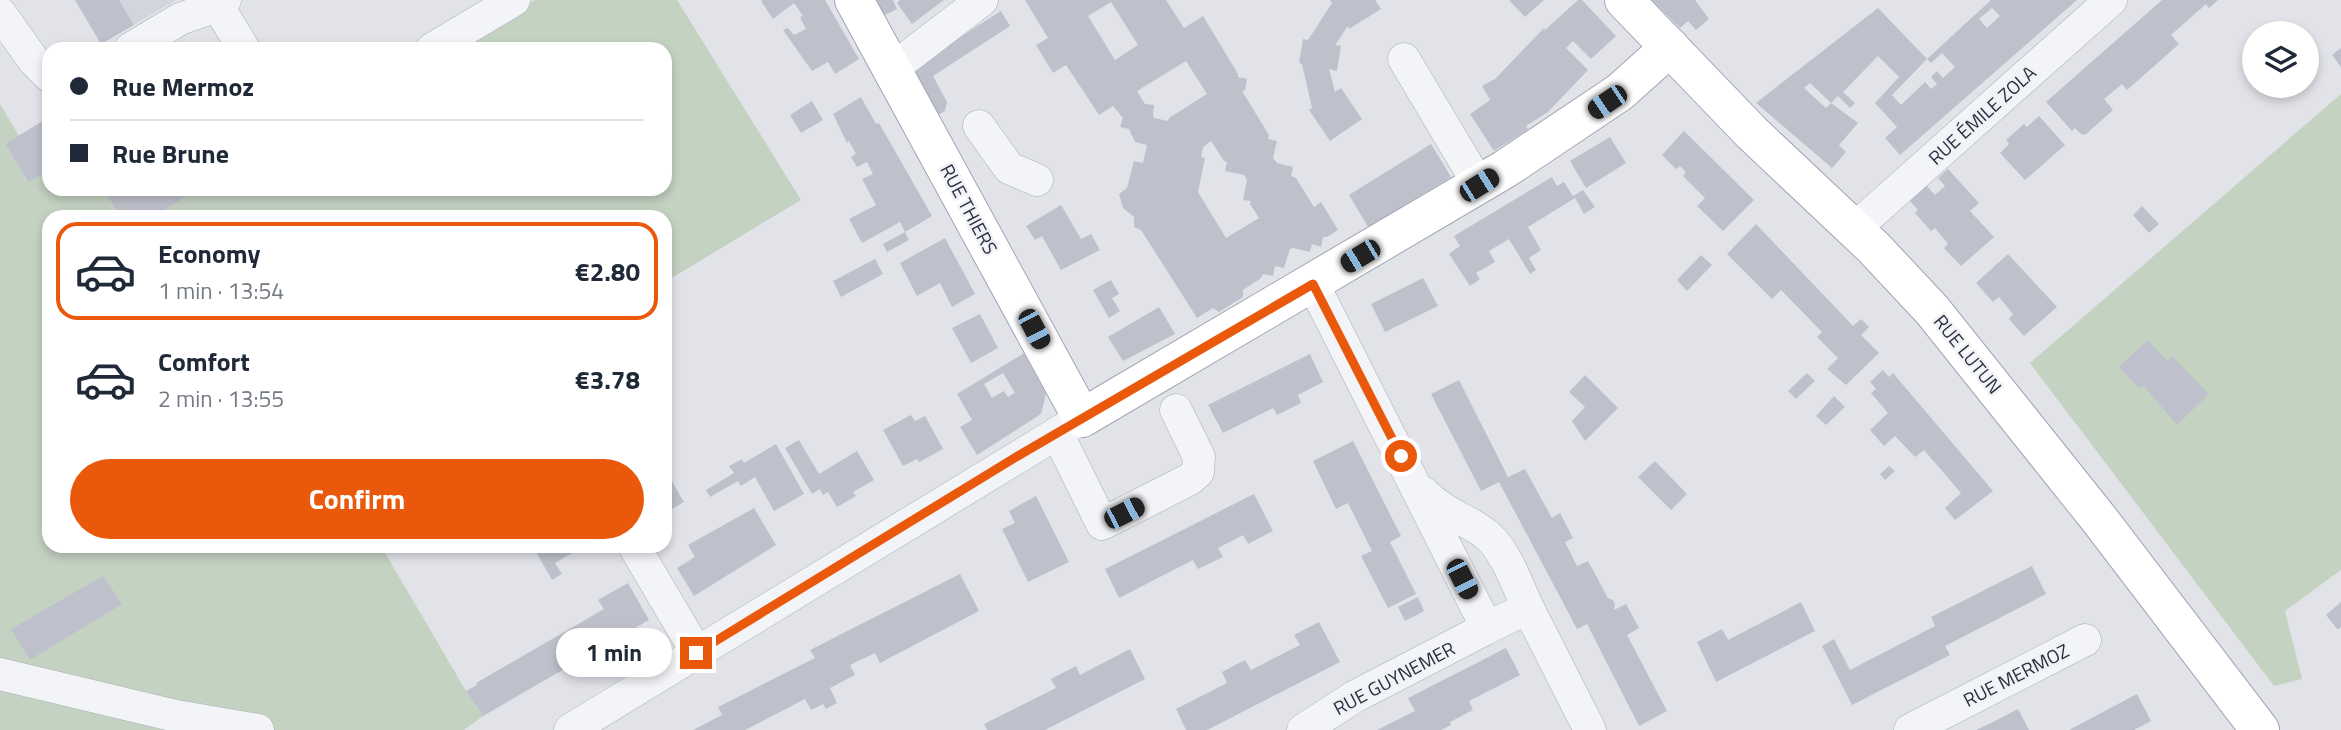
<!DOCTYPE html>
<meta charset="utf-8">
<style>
:root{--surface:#fff;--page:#f6f6f7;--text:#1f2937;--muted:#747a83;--line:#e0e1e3;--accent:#ea580c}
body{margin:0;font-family:"Titillium Web",sans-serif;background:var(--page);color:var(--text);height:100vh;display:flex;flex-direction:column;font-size:26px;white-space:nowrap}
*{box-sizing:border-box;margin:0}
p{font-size:23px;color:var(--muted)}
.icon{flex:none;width:38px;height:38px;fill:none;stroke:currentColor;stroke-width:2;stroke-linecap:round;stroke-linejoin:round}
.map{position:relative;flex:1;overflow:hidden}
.panel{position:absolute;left:42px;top:210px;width:630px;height:343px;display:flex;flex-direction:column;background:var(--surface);border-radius:21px;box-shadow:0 4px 10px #0003}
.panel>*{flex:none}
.hud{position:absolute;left:42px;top:42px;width:630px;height:154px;border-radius:21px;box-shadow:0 4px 10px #0003;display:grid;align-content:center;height:154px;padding:0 28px;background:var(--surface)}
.buttons{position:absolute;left:2242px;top:21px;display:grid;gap:14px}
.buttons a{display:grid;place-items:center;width:77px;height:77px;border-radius:50%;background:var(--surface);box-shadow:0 4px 10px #0003;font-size:35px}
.end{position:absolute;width:32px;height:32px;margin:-16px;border:9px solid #ea580c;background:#fff;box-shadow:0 0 0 4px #fff}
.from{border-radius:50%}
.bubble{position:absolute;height:49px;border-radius:24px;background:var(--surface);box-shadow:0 4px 10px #0003;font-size:23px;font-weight:700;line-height:49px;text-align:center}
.car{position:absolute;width:21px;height:42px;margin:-21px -10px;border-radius:9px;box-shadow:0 0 5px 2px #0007;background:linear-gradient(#222 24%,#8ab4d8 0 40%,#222 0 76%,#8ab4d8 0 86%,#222 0)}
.hud b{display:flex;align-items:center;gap:24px;height:66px;font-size:26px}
.hud b+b{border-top:2px solid var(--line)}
.hud i{width:18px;height:18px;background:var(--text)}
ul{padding:12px 0 0;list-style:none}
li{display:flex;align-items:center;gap:21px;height:98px;margin:0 14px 10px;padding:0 14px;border:4px solid transparent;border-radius:21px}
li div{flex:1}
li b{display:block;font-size:26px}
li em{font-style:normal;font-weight:700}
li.selected{border-color:var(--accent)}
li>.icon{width:63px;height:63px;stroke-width:1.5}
.button{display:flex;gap:14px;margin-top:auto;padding:14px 28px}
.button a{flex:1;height:80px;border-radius:42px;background:var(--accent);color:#fff;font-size:28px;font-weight:700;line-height:80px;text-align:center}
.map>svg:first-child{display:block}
.built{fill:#d3d5de}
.green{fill:#c4d2c2}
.building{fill:#bec1cb;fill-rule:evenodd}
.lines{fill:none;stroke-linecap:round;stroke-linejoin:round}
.minor-casing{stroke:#aaadb6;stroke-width:33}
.major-casing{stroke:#a0a5b4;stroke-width:40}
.minor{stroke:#f3f4f7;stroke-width:32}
.major{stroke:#fff;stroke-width:38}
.route{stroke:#ea580c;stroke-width:9}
.labels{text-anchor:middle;stroke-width:5;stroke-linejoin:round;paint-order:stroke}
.street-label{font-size:19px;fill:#2a2e40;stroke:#f0f2f6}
</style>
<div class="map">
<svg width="2341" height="730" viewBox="0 0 2341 730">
<rect width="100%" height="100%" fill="#e1e3e9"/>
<!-- built -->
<path class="built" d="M75 0H176L101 44Z"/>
<!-- green -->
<g class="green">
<path d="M535 0H677L801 200 665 282V217H153L199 189H665V49H455Z"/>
<path d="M2341 94V570L2285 611 2302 679 2274 686 2030 363Z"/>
<path d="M0 104 19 136 5 144 27 181 49 170V189H102L121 217H49V546H381L466 691 483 716 464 730H0Z"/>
</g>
<!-- building -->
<g class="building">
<path d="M75 0H119L134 25 101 44Z"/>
<path d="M763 0H825L859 59 835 74 828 62 812 71 783 30 788 28 794 35 806 29 800 17 803 16 794 3 773 19 761 1Z"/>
<path d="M871 0H893L897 9 881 17Z"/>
<path d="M900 0H944L912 24 897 3Z"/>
<path d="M1025 0H1166L1184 28 1203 16 1238 74V77L1247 79 1245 90 1242 91 1269 135 1268 139 1277 141 1273 158 1277 163 1293 167 1291 176 1296 178 1314 207 1321 202 1338 230 1327 237H1323L1321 247 1312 244 1310 252 1293 248 1290 249 1284 268 1275 266 1273 276 1263 274 1261 278 1243 290V297L1219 312 1213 308 1197 318 1141 230 1134 227V217L1123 208 1119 194 1127 188 1134 161 1143 163 1147 145 1135 142 1129 129 1120 127 1123 118 1113 106 1099 115 1066 65 1053 73 1036 45 1048 38ZM1111 2 1138 45 1115 60 1088 16ZM1186 61 1207 94 1169 118 1168 121 1154 118 1153 115 1154 105 1145 104 1137 91ZM1211 141 1224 161 1227 162 1225 171 1244 175 1247 180 1243 200 1251 201 1250 204 1259 218 1226 238 1198 192 1205 158 1201 157 1203 147Z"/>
<path d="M1330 0H1375L1381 9 1349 29 1348 26 1335 45 1341 46 1337 71 1329 69 1335 92 1341 88 1362 119 1330 141 1309 110 1312 108 1302 64 1299 63 1303 39 1308 40 1332 3Z"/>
<path d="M1509 0H1544L1525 17Z"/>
<path d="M1578 0H1582L1616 36 1591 59 1573 41 1566 48 1588 70 1548 112 1526 126 1528 129 1494 151 1470 114 1490 100 1482 86 1495 79 1544 28 1545 30Z"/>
<path d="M1652 0H1695L1709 19 1696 30 1688 21 1680 28Z"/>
<path d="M1991 0H2077L1900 155 1885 138 1897 127 1875 103 1899 77 1878 56 1843 92 1855 103 1850 108 1838 96 1831 103 1810 83 1804 88 1826 108 1831 103 1858 123 1839 145 1846 152 1832 168 1756 103 1878 8 1927 59ZM1992 8 2000 16 1987 28 1979 19ZM1942 53 1955 67 1943 78 1937 71 1931 77 1937 84 1931 89 1925 82 1901 105 1892 95 1927 59 1931 63Z"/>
<path d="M2162 0H2218L2209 8 2206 4 2171 35 2179 44 2127 90 2122 84 2104 99 2113 110 2085 135 2081 134 2075 128 2072 131 2046 102Z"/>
<path d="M1001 11 1010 26 933 76 947 102 945 111 934 117 913 67Z"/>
<path d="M2341 48V67L2332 55Z"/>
<path d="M861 97 876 124 879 123 932 216 905 232 900 222 862 243 849 219 876 205 862 179 873 174 867 162 857 167 851 157 856 154 849 141 847 143 833 114Z"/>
<path d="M812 101 823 120 801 133 790 115Z"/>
<path d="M2039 116 2065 145 2025 180 2000 153 2009 144 2006 140 2024 124 2027 127Z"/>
<path d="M49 117V170L28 182 5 144Z"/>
<path d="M1684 131 1754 200 1723 231 1697 206 1705 198 1683 176 1686 172 1680 166 1676 169 1662 155Z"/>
<path d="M1610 137 1626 163 1586 188 1570 161Z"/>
<path d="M1431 144 1451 177 1368 227 1349 195Z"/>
<path d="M1948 169 1979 203 1970 211 1994 237 1961 266 1944 248 1948 244 1935 228 1931 231 1915 213 1918 210 1909 200 1926 185 1935 195 1945 186 1938 178Z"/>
<path d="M1552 177 1557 186 1564 182 1573 196 1583 190 1595 207 1584 214 1575 198 1528 227 1541 250 1529 258 1536 270 1530 274 1509 239 1489 251 1495 262 1476 273 1480 279 1470 286 1449 254 1460 246 1454 236Z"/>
<path d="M102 189H199L153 217H121Z"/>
<path d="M1061 205 1081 239 1091 234 1100 250 1061 270 1042 236 1035 240 1026 226Z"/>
<path d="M2142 206 2159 224 2149 233 2133 215Z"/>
<path d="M1756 224 1853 326 1861 319 1869 327 1861 335 1879 353 1846 385 1827 369 1838 358 1817 337 1822 332 1781 290 1772 299 1727 254Z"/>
<path d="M905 232 909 240 887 252 883 244Z"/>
<path d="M945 238 975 294 952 307 940 283 917 296 900 263Z"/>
<path d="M2008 254 2057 307 2024 336 2009 319 2013 314 1999 297 1993 302 1976 283Z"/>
<path d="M1701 255 1712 265 1687 291 1677 280Z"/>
<path d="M875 259 883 274 841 297 833 281Z"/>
<path d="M1423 278 1438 306 1385 332 1371 304Z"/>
<path d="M1111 280 1119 294 1112 298 1120 311 1109 318 1093 290Z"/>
<path d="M1159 307 1175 334 1123 361 1108 337Z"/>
<path d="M980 314 998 348 971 363 952 328Z"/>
<path d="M2148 340 2167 361 2172 356 2209 394 2177 425 2143 385 2139 388 2119 367Z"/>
<path d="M1024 353 1046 394 1041 414 977 455 960 427 972 420 957 394ZM1003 373 1015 393 1008 397 1004 391 992 398 984 384Z"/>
<path d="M1310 354 1323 382 1298 395 1301 403 1277 415 1273 408 1223 433 1208 405Z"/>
<path d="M1883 370 1889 377 1893 373 1993 491 1955 520 1945 508 1961 493 1924 450 1915 457 1895 436 1884 446 1870 430 1888 413 1871 393 1876 389 1870 382Z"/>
<path d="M1807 373 1815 381 1796 399 1788 391Z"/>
<path d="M1585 375 1618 408 1585 441 1572 421 1585 407 1569 392Z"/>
<path d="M1459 380 1508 477 1525 469 1552 518 1560 513 1573 538 1565 542 1577 566 1588 561 1608 598 1613 600 1615 604 1614 610 1626 604 1639 628 1627 635 1667 711 1639 726 1587 624 1577 629 1499 482 1481 491 1431 394Z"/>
<path d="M1834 396 1845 407 1826 425 1816 416Z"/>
<path d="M911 415 915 421 925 416 943 449 919 462 917 459 903 466 883 430Z"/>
<path d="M799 440 819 474 857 451 874 480 853 492 856 496 837 507 828 492 823 495 820 489 812 494 785 448Z"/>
<path d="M1353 441 1401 536 1390 542 1416 594 1388 608 1361 556 1372 551 1348 503 1336 509 1313 461Z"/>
<path d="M776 444 804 494 774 511 755 477 741 486 738 481 710 497 706 490 734 473 729 466 742 459 744 463Z"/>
<path d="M1655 461 1687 494 1671 510 1638 477Z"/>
<path d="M1889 466 1895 471 1885 480 1880 474Z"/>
<path d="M665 469 684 502 665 513Z"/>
<path d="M1254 494 1273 531 1248 544 1243 535 1218 548 1223 557 1198 569 1193 560 1119 598 1105 569Z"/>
<path d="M1036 496 1069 562 1028 582 1002 529 1015 523 1009 511Z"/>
<path d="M754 508 776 545 694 596 677 568 695 557 688 545Z"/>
<path d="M542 546H584L555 563 562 574 552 580 535 550Z"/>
<path d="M2032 566 2046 594 1945 646 1950 655 1852 705 1822 646 1834 639 1850 670 1935 626 1931 617Z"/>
<path d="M960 574 979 611 880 663 875 653 850 665 855 675 830 688 837 703 826 709 823 704 811 710 805 699 745 730H693L722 715 718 707 815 658 810 650Z"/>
<path d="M103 576 122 604 30 660 11 629Z"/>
<path d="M628 583 649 620 483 716 466 691 477 685 476 683 604 609 598 600Z"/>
<path d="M1418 597 1424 611 1405 621 1398 607Z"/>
<path d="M1801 602 1815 631 1716 682 1697 642 1722 629 1728 640Z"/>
<path d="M2341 602V627L2338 630 2326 615Z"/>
<path d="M1319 622 1340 662 1207 730H1186L1176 709 1227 683 1222 672 1245 660 1251 670 1300 645 1294 635Z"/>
<path d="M1506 648 1520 675 1469 701 1473 710 1450 722 1451 725 1441 730H1377L1415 711 1408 698Z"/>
<path d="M1130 649 1145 679 1045 730H987L984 724 1056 688 1051 679 1076 666 1080 675Z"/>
<path d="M2137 694 2151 721 2134 730H2069Z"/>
<path d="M2018 709 2029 730H1976L1993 722Z"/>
</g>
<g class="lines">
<defs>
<g id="minor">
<path d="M217 5 244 49"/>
<path d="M0 13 34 61 49 76"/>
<path d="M130 49 180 19 211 8 225 0"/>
<path d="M432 49 514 0"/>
<path d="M1404 59 1479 185"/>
<path d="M892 69 982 0"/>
<path d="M979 126 1009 168 1037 180"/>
<path d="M1854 229 2111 0"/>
<path d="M1313 284 1487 628 1528 608 1590 730"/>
<path d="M1057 433 1102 524 1190 479 1198 472 1199 457 1176 410"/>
<path d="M1424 493C1445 515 1468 519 1488 536 1507 553 1517 585 1528 608"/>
<path d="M634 546 697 653"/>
<path d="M0 674 176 716 258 730"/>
<path d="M570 730 1082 418"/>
<path d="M1303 730 1354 697 1487 628"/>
<path d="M1910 730 2085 640"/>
</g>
<g id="major">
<path d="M854 0 1082 418 1505 169 1620 92 1670 47"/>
<path d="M1624 0 1752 133 1873 247 1932 310 2099 519 2260 730"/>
</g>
</defs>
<!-- minor casing -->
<use href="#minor" class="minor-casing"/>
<!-- major casing -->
<use href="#major" class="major-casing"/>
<!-- minor -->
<use href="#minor" class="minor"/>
<!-- major -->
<use href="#major" class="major"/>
</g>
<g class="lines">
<!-- route -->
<path class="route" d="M696 653 1016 457 1313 284 1401 456"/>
</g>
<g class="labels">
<!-- street labels -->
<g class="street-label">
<text transform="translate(1982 115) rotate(-42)" y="7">RUE ÉMILE ZOLA</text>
<text transform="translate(969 209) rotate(62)" y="7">RUE THIERS</text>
<text transform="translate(1968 354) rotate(51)" y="7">RUE LUTUN</text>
<text transform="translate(2016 675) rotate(-27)" y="7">RUE MERMOZ</text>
<text transform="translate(1394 678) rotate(-28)" y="7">RUE GUYNEMER</text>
</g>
</g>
</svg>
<div class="buttons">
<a><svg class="icon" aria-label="layers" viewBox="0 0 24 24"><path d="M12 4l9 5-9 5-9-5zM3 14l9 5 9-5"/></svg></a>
</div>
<i class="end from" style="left:1401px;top:456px"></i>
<i class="end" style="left:696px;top:653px"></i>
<div class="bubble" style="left:556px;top:628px;width:116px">1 min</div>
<i class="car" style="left:1607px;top:102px;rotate:236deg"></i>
<i class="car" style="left:1479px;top:185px;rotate:58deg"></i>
<i class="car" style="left:1360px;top:256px;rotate:239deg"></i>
<i class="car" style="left:1034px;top:329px;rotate:152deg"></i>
<i class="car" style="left:1124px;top:513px;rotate:63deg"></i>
<i class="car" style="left:1462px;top:579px;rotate:153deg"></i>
<div class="hud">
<b><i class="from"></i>Rue Mermoz</b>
<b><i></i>Rue Brune</b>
</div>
<section class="panel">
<ul>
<li class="selected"><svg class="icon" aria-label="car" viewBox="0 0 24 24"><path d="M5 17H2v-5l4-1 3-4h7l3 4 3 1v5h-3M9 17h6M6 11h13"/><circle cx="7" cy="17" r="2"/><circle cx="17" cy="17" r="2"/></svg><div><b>Economy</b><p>1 min · 13:54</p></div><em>€2.80</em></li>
<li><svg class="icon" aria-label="car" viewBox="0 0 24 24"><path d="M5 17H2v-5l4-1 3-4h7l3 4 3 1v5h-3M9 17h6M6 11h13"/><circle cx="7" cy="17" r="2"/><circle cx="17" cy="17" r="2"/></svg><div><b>Comfort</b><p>2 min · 13:55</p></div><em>€3.78</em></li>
</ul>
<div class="button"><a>Confirm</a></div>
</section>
</div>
